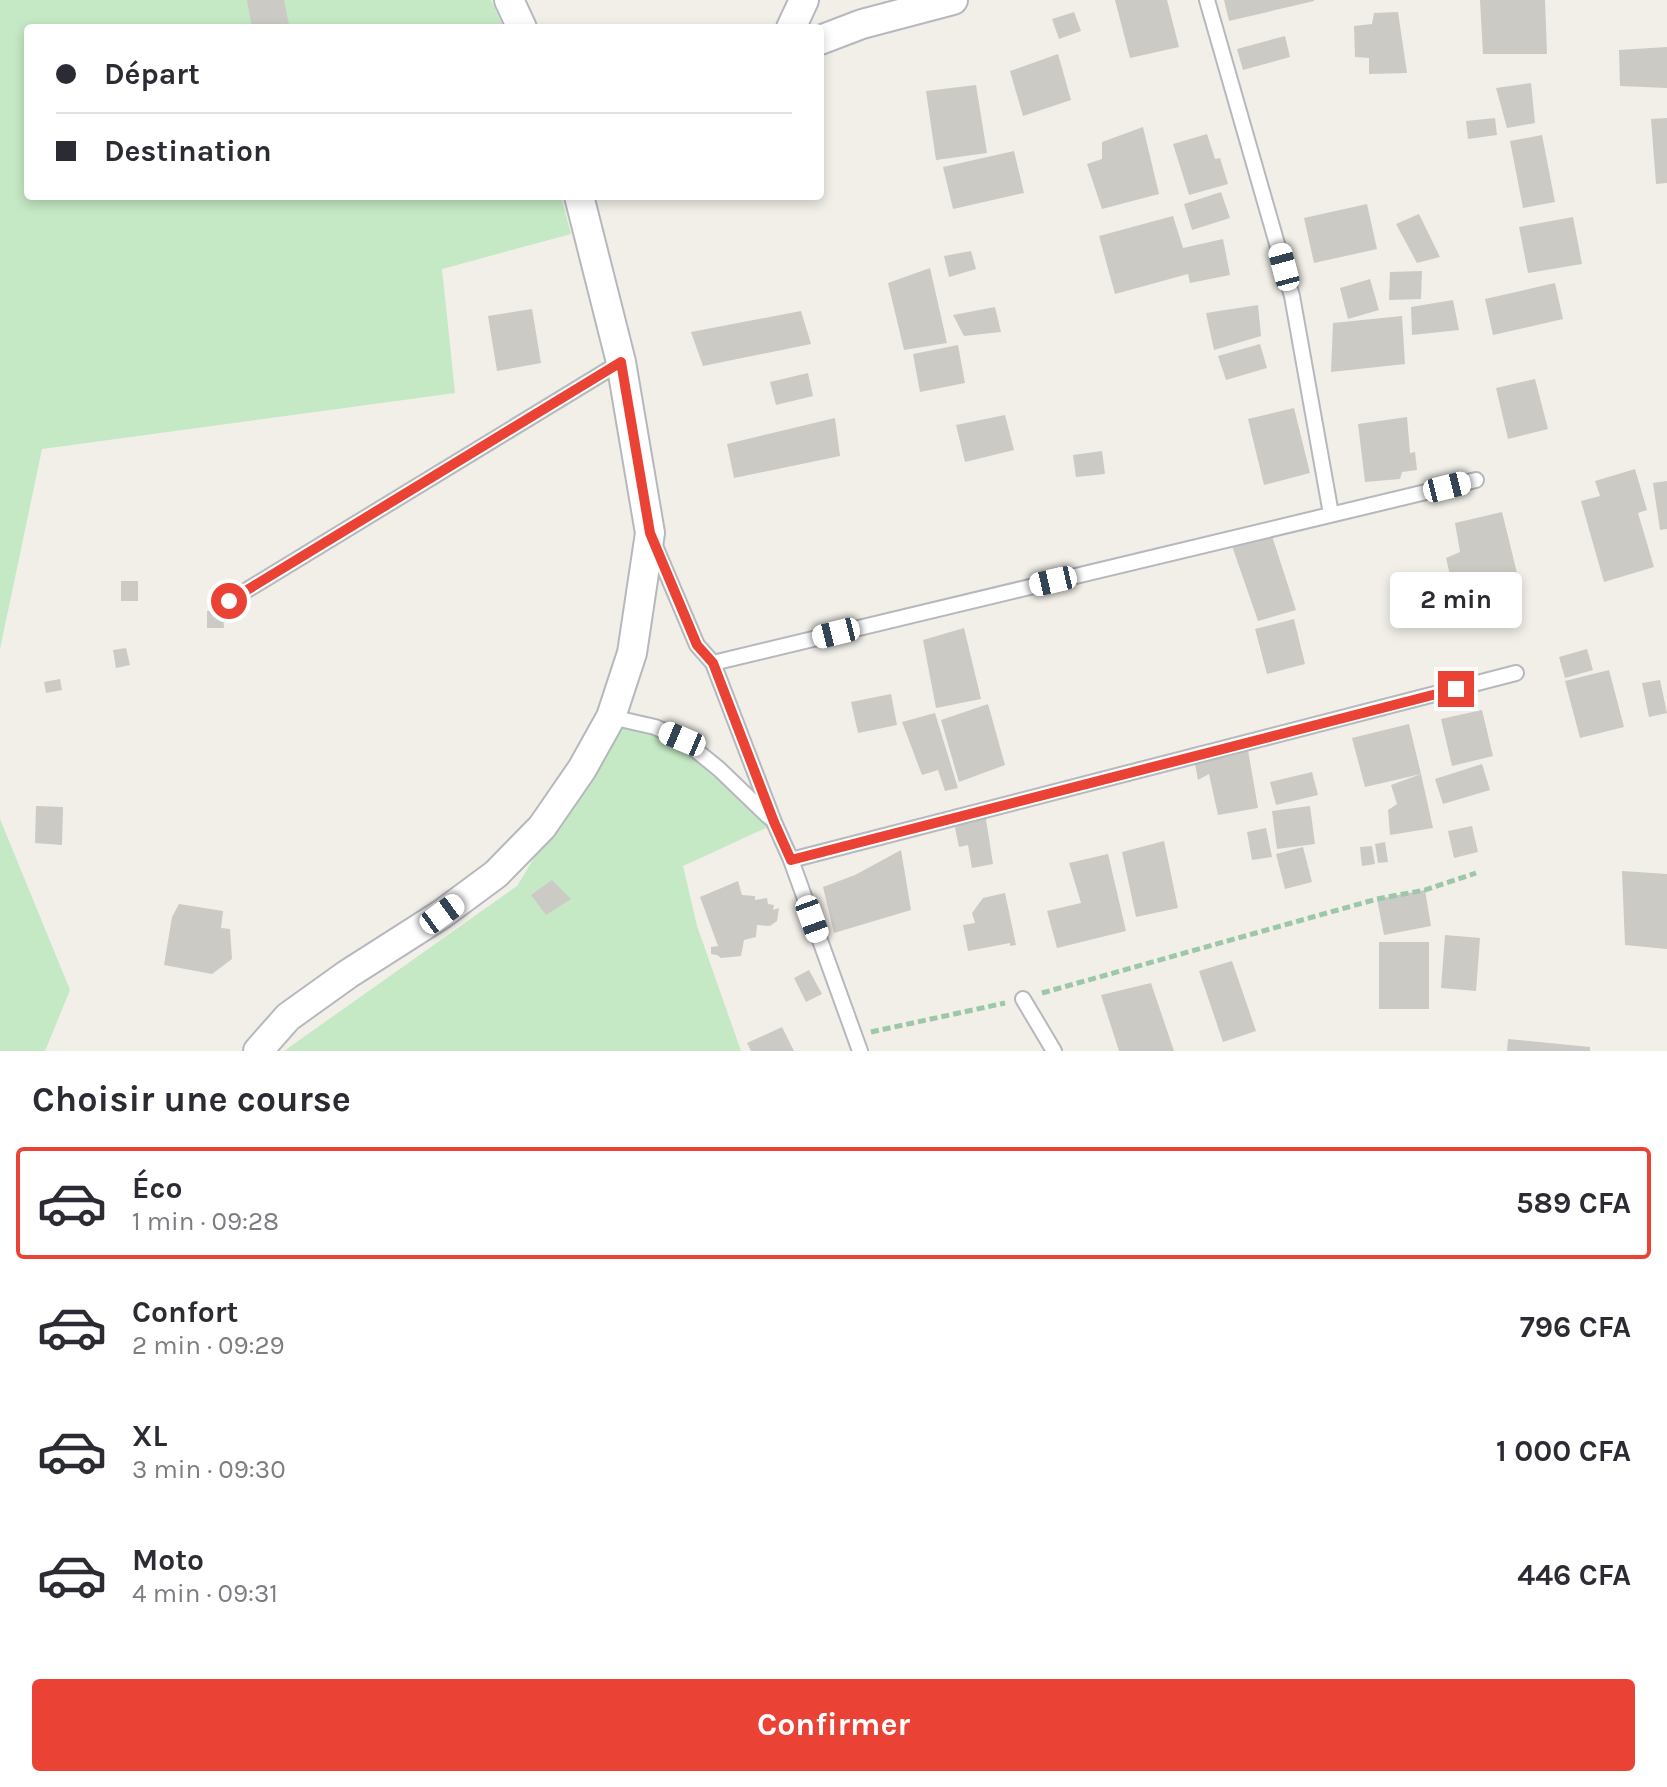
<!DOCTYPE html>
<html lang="fr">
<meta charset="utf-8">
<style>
:root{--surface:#fff;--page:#f7f7f7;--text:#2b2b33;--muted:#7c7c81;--line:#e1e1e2;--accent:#ea4335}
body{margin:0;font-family:Karla,sans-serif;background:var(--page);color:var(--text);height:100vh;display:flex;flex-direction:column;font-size:30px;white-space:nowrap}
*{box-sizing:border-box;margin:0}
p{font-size:26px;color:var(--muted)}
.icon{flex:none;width:44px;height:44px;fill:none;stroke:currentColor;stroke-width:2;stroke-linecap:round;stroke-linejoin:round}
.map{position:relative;height:1051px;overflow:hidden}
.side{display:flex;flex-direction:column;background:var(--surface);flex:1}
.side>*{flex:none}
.guide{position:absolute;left:24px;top:24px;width:800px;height:176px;border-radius:8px;box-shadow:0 4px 12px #0003;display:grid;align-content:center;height:176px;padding:0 32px;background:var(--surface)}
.end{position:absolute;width:36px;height:36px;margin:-18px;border:10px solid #ea4335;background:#fff;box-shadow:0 0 0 4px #fff}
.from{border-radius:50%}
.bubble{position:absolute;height:56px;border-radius:8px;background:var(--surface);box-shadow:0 4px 12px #0003;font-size:26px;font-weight:700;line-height:56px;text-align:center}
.car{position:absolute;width:24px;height:48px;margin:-24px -12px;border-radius:10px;box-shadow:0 0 6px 2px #0007;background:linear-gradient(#fff 24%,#345 0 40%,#fff 0 76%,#345 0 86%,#fff 0)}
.guide b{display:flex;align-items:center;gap:28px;height:76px;font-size:30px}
.guide b+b{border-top:2px solid var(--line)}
.guide i{width:20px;height:20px;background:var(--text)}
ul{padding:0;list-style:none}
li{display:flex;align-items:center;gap:24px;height:112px;margin:0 16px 12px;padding:0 16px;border:4px solid transparent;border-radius:8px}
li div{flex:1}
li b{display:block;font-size:30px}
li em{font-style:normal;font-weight:700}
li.on{border-color:var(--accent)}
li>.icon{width:72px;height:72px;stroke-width:1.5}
h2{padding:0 32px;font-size:36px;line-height:96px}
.primary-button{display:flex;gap:16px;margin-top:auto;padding:16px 32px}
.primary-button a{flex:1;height:92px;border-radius:8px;background:var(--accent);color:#fff;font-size:32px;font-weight:700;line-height:92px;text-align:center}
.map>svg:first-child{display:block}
.green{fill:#c5e8c5}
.building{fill:#cccac5}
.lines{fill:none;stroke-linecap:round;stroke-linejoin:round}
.service-casing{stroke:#b5b8bc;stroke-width:18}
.minor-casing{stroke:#b5b8bc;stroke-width:32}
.path{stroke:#9cc7a9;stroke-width:5;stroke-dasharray:8 4;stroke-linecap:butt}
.service{stroke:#fff;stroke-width:14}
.minor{stroke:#fff;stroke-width:28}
.route{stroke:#ea4335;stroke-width:10}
</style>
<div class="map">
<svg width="1667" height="1051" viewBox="0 0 1667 1051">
<rect width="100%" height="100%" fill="#f1efe8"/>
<!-- green -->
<g class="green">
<path d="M0 0H491L504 28H28V196H561L571 234 442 269 455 393 42 449 0 649Z"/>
<path d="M614 726C626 728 640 729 651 733 699 752 733 792 768 827L683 866 697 926 741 1051H284L517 886Z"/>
<path d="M0 819 70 990 45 1051H0Z"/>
</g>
<!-- building -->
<g class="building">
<path d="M247 0H284L289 25 274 28H252Z"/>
<path d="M1115 0H1167L1179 47 1130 58Z"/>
<path d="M1224 0H1314V1L1229 21Z"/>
<path d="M1480 0H1545L1547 54H1483Z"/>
<path d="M1074 12 1081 31 1059 39 1052 19Z"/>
<path d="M1398 12 1407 73 1369 74V58L1355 57 1354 26 1372 24 1374 13Z"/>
<path d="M1285 36 1290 57 1243 70 1237 49Z"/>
<path d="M1667 47V88L1620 86 1619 50Z"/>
<path d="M1058 54 1071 100 1023 116 1010 71Z"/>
<path d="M1531 83 1535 123 1507 128 1496 88Z"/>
<path d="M976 85 987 153 936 160 926 91Z"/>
<path d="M1495 118 1497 135 1468 139 1466 121Z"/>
<path d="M1667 118V183L1656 184 1651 119Z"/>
<path d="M1143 127 1159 194 1102 209 1087 164 1102 159V142Z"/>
<path d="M1207 134 1215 159 1220 158 1228 184 1189 195 1173 144Z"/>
<path d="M1542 135 1555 202 1523 208 1510 141Z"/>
<path d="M1014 151 1024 193 953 209 943 167Z"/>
<path d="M1221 192 1230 218 1192 230 1184 204Z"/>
<path d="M1367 204 1377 249 1314 263 1304 218Z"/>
<path d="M1419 214 1440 257 1417 263 1396 224Z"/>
<path d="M1173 216 1183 248 1223 239 1230 275 1190 283 1188 274 1115 294 1099 236Z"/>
<path d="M1573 217 1582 264 1528 273 1519 227Z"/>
<path d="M971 251 976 269 949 277 944 256Z"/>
<path d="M930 268 947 343 904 350 888 283Z"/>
<path d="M1422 271 1421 299 1389 300 1390 272Z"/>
<path d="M1370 279 1379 310 1348 319 1340 288Z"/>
<path d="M1555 283 1563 319 1493 335 1485 299Z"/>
<path d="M1453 300 1459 330 1412 335 1411 307Z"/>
<path d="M1258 305 1261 336 1214 350 1206 313Z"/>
<path d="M995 307 1001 332 964 336 953 315Z"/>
<path d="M532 309 541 363 497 371 488 316Z"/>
<path d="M801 311 811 344 703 366 691 332Z"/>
<path d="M1402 316 1405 364 1331 372 1333 323Z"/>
<path d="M1260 344 1267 368 1226 380 1218 356Z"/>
<path d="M958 345 965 383 920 392 913 354Z"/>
<path d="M808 373 813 396 776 405 770 382Z"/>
<path d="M1535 379 1548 429 1508 439 1496 388Z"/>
<path d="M1294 408 1310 473 1264 485 1248 419Z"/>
<path d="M1005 415 1014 450 965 462 956 425Z"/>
<path d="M1407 417 1410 453 1415 452 1417 470 1402 472 1400 479 1365 482 1358 424Z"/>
<path d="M835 418 840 456 734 478 727 444Z"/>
<path d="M1102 451 1105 474 1076 477 1073 455Z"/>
<path d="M1635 469 1647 510 1638 513 1654 567 1604 582 1581 501 1600 496 1595 481Z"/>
<path d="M1667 481V529L1660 530 1653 483Z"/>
<path d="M1502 512 1517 573 1453 588 1446 558 1460 552 1455 523Z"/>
<path d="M1272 536 1296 610 1258 621 1232 546Z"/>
<rect x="121" y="581" width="17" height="20"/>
<path d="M223 610 224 628H207V611Z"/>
<path d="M1294 619 1305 664 1267 674 1255 629Z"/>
<path d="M964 628 981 699 936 708 923 640Z"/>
<path d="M126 648 130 665 116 668 113 650Z"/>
<path d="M1587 649 1593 670 1565 678 1559 657Z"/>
<path d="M1609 670 1624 727 1580 738 1565 681Z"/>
<path d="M60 679 62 690 46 693 44 682Z"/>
<path d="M1660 680 1667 713 1649 717 1642 683Z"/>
<path d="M891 694 897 725 858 733 851 702Z"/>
<path d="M988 704 1005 765 959 782 941 720Z"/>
<path d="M1482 710 1493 756 1452 766 1441 719Z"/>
<path d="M935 713 958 788 945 791 938 770 922 775 902 722Z"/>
<path d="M1409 724 1421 774 1365 787 1352 738Z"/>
<path d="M1248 750 1258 808 1218 815 1209 774 1198 780 1195 764Z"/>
<path d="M1482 764 1490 790 1443 804 1435 779Z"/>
<path d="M1312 772 1318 795 1276 805 1270 782Z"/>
<path d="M1421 774 1433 828 1390 835 1388 810 1397 804 1391 785Z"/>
<path d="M36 806 63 807 62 845 35 843Z"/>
<path d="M1310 806 1315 844 1277 849 1272 811Z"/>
<path d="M985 813 993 864 972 868 968 845 959 847 953 818Z"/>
<path d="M1472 826 1478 852 1454 858 1448 831Z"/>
<path d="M1266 828 1272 857 1252 860 1247 832Z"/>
<path d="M1164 841 1178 908 1136 917 1122 852Z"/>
<path d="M1385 842 1388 862 1378 863 1375 844Z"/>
<path d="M1372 846 1375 864 1362 866 1360 847Z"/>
<path d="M1303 847 1312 882 1285 889 1276 854Z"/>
<path d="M901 850 911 910 834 933 823 887 855 875Z"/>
<path d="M1108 854 1126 931 1057 948 1047 911 1081 903 1069 863Z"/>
<path d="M1622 871 1667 874V949L1625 945Z"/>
<path d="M552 880 571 899 546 915 531 895Z"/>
<path d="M738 881 742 895 755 896V900L767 898 768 904 774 905 773 910 779 908 777 921 770 926 757 925 756 937 744 940 741 956 721 958 717 955 711 954V947L718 946 700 897Z"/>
<path d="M1425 890 1431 926 1384 935 1377 899Z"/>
<path d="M1005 893 1016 945 1010 946V943L968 951 963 925 975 923 972 913 983 898Z"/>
<path d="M179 904 223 911 221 928 230 929 232 959 212 974 164 965 172 917Z"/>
<path d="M1445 935 1480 938 1476 991 1441 988Z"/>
<rect x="1379" y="942" width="50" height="67"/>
<path d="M1232 961 1256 1031 1223 1042 1199 971Z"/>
<path d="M809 970 822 994 806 1002 794 978Z"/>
<path d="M1151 983 1174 1051H1119L1101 995Z"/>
<path d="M782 1027 794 1051H751L747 1043Z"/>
<path d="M1508 1039 1590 1047V1051H1507Z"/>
</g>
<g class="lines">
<defs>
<g id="service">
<path d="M1207 0 1292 296 1331 514"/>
<path d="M653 541 697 645 713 663 774 822 791 860 860 1051"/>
<path d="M229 601 621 362"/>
<path d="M713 663 1476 480"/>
<path d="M611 717 655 727 682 739 719 769 769 817"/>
<path d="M791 860 1516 673"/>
<path d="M1023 999 1054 1051"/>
</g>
<g id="minor">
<path d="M509 0 522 28"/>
<path d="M791 28 804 0"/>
<path d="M820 40 862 24 953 0"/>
<path d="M258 1051 288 1017 348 974 442 914 496 874 542 827 582 769 611 717 632 653 650 533 621 362 579 196"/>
</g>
</defs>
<!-- service casing -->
<use href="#service" class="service-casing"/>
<!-- minor casing -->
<use href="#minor" class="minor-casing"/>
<!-- path -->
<g class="path">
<path d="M1042 993 1377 899 1425 890 1476 873"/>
<path d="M871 1032 1005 1003"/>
</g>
<!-- service -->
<use href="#service" class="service"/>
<!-- minor -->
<use href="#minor" class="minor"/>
</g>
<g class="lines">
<!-- route -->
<path class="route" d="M229 601 621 362 650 533 697 645 713 663 774 822 791 860 1456 689"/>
</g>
</svg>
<i class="end from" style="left:229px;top:601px"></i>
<i class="end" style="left:1456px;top:689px"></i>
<div class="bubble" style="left:1390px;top:572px;width:132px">2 min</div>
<i class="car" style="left:1284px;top:267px;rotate:345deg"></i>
<i class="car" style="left:1447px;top:487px;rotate:76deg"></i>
<i class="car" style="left:1053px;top:581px;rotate:257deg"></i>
<i class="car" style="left:836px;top:633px;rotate:256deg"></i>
<i class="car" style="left:682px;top:739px;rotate:293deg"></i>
<i class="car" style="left:442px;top:914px;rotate:54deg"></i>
<i class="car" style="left:812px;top:919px;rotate:160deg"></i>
<div class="guide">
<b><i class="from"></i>Départ</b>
<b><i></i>Destination</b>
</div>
</div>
<section class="side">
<h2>Choisir une course</h2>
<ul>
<li class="on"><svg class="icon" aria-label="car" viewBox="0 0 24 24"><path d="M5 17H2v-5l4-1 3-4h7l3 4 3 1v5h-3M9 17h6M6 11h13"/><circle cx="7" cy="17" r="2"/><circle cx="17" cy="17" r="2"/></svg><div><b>Éco</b><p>1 min · 09:28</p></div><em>589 CFA</em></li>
<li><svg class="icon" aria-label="car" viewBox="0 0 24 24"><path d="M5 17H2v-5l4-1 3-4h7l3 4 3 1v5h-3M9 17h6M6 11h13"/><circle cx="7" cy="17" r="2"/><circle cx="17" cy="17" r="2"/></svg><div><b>Confort</b><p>2 min · 09:29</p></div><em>796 CFA</em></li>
<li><svg class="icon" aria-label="car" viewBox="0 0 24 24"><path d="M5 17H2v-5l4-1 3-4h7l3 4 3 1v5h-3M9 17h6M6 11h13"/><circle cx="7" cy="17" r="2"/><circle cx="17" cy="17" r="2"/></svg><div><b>XL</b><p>3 min · 09:30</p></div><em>1 000 CFA</em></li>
<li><svg class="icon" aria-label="car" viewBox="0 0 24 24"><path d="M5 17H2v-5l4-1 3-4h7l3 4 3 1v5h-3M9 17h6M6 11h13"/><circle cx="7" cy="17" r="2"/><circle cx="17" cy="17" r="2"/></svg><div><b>Moto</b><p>4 min · 09:31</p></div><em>446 CFA</em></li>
</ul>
<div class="primary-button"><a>Confirmer</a></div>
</section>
